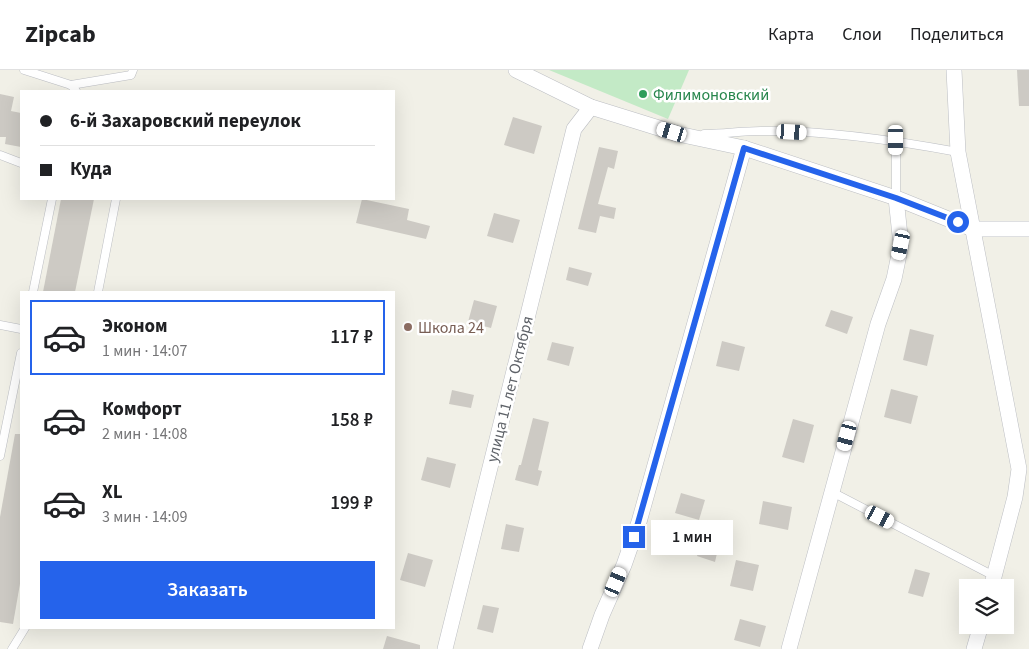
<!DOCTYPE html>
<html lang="ru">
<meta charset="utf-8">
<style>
:root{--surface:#fff;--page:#f6f6f6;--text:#202124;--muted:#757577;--line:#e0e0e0;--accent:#2563eb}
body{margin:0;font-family:"Source Sans 3",sans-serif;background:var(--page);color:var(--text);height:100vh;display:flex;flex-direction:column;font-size:19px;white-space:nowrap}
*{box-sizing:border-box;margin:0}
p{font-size:16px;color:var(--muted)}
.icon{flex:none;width:28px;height:28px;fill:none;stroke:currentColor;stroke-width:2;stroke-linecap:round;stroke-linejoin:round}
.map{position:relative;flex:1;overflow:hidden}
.details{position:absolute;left:20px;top:221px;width:375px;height:338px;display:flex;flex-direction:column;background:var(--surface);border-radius:0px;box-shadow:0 5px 20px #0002}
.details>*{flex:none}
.hud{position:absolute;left:20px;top:20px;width:375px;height:110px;border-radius:0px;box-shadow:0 5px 20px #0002;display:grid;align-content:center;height:110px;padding:0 20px;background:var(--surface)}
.controls{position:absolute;left:959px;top:509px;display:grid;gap:10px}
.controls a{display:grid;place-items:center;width:55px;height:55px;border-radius:0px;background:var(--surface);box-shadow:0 5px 20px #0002;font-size:25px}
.end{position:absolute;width:22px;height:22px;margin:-11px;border:6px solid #2563eb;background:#fff;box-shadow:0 0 0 2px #fff}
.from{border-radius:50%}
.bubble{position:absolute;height:35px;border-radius:0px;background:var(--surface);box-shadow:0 5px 20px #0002;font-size:16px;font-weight:600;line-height:35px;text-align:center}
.car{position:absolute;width:15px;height:30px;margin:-15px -8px;border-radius:6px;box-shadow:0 0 4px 1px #0007;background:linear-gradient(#fff 24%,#345 0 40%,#fff 0 76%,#345 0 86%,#fff 0)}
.hud b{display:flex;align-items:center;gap:18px;height:48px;font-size:19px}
.hud b+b{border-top:1px solid var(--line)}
.hud i{width:12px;height:12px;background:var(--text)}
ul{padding:9px 0 0;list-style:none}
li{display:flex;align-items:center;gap:15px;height:75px;margin:0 10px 8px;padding:0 10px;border:2px solid transparent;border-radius:0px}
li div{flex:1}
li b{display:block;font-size:19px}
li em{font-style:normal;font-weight:600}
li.selected{border-color:var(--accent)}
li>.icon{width:45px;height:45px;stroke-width:1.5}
.primary-button{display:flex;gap:10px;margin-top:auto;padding:10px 20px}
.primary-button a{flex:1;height:58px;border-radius:0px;background:var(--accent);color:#fff;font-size:20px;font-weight:600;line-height:58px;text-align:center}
header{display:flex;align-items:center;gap:30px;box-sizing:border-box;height:70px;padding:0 25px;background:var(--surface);border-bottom:1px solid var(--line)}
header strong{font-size:24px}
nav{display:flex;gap:28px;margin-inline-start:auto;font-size:18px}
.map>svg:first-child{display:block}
.green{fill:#c3eac6}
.building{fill:#cdcac4}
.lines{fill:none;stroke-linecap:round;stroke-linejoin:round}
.service-casing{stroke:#bcbec3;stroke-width:9}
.minor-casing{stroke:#bcbec3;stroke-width:16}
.service{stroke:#fff;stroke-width:8}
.minor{stroke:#fff;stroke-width:15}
.route{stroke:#2563eb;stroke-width:6}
.leisure-dot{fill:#2e9e5b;stroke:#fff;stroke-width:2}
.education-dot{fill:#8d6e63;stroke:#fff;stroke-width:2}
.labels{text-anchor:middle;stroke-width:5;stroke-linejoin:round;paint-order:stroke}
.leisure-label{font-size:16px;fill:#27864d;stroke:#fff;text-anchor:start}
.education-label{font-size:16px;fill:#785e54;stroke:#fff;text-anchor:start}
.street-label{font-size:16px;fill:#5e6268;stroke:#fff}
</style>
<header>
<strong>Zipcab</strong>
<nav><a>Карта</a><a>Слои</a><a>Поделиться</a></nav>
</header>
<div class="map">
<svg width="1029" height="579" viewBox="0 0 1029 579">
<rect width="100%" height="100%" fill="#f1f0e7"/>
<!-- green -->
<path class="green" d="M549 0H689L668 49Z"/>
<!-- building -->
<g class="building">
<path d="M1017 0H1029V36H1019Z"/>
<path d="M0 24 14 27 11 41 21 43V77L5 74 6 67H0Z"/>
<path d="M513 47 542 56 534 84 504 75Z"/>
<path d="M599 77 618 81 614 99 608 97 598 134 616 138 614 149 600 146 596 163 578 159Z"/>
<path d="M61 129H94L75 222H43Z"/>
<path d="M362 129 409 139 407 150 430 156 426 169 356 153Z"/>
<path d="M494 143 520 150 513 173 487 166Z"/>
<path d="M569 197 592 203 588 216 566 210Z"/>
<path d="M474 230 497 236 491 258 468 252Z"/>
<path d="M831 240 853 247 847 264 825 256Z"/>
<path d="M910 259 934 265 927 296 903 290Z"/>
<path d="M722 271 745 277 739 301 716 296Z"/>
<path d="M552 272 574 277 569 296 547 290Z"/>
<path d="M891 319 918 326 911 354 884 347Z"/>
<path d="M452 320 474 325 471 338 449 334Z"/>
<path d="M533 348 549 352 538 400 542 401 538 416 515 410 519 395H521Z"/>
<path d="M793 349 814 355 804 393 782 387Z"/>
<path d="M15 364H21V508L13 554 0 552V447Z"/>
<path d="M427 387 456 394 450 418 421 410Z"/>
<path d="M681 423 705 430 699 450 675 443Z"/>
<path d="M763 431 792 437 788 460 759 454Z"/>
<path d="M506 454 524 458 519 482 501 479Z"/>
<path d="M701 474 718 479 715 492 697 486Z"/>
<path d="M408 483 433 490 425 517 400 510Z"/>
<path d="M736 490 759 495 753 521 730 516Z"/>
<path d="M915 499 930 503 923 527 908 523Z"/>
<path d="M483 535 499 538 493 563 477 559Z"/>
<path d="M740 549 766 556 760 577 734 570Z"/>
<path d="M387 566 420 575V579H383Z"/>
</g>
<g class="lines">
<defs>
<g id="service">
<path d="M24 0 71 15 76 21"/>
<path d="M71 15 131 5 133 0"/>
<path d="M704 64C723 64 742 61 761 61 826 60 894 70 958 82"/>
<path d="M896 70V128"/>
<path d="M0 85 21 93"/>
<path d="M33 222 52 129"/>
<path d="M98 222 116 129"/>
<path d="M0 255 21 259"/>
<path d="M0 386 21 283"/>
<path d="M832 422 994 506"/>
<path d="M12 579 25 558"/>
</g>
<g id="minor">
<path d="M516 0 591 37 678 64 744 78 896 128 973 159H1029"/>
<path d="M954 0 958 82 1019 399 1015 427 991 518"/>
<path d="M445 579 574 59 591 37"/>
<path d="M590 579 602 545 624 495 639 452 744 78"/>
<path d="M789 579 878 254 894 209 901 175 896 128"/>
<path d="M974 579 981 555"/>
</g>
</defs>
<!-- service casing -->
<use href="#service" class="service-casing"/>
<!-- minor casing -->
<use href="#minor" class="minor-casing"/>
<!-- service -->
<use href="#service" class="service"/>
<!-- minor -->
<use href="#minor" class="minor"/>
</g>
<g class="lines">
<!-- route -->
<path class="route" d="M634 467 744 78 896 128 958 152"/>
</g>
<!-- markers -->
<circle class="leisure-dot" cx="643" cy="24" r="5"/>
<circle class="education-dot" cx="408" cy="257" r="5"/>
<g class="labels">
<!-- leisure labels -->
<g class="leisure-label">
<text x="653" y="30">Филимоновский</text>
</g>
<!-- education labels -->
<g class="education-label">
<text x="418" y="263">Школа 24</text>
</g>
<!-- street labels -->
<g class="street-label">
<text transform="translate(509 319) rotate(-76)" y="6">улица 11 лет Октября</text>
</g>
</g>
</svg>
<div class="controls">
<a><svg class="icon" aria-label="layers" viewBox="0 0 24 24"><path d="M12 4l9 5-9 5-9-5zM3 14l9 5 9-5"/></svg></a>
</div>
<i class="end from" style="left:958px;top:152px"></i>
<i class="end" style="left:634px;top:467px"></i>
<div class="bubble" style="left:651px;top:450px;width:82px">1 мин</div>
<i class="car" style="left:672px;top:62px;rotate:287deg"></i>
<i class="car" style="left:792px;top:62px;rotate:93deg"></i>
<i class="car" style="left:896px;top:70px;rotate:180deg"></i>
<i class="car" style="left:901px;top:175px;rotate:192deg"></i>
<i class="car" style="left:847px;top:366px;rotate:195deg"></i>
<i class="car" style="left:880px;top:447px;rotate:117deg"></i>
<i class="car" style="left:616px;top:512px;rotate:23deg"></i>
<div class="hud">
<b><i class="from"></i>6-й Захаровский переулок</b>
<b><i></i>Куда</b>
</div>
<section class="details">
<ul>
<li class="selected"><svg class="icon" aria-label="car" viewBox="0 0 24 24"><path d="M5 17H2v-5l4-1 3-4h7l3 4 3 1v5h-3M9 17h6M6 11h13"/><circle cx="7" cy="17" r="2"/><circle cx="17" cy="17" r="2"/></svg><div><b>Эконом</b><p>1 мин · 14:07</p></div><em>117 ₽</em></li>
<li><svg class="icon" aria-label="car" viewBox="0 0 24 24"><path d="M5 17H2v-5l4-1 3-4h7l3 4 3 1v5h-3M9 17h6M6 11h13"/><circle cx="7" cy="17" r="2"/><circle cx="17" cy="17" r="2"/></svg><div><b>Комфорт</b><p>2 мин · 14:08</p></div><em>158 ₽</em></li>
<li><svg class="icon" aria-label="car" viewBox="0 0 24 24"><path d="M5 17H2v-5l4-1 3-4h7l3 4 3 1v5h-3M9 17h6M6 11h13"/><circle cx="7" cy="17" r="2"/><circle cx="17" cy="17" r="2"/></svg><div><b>XL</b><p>3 мин · 14:09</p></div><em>199 ₽</em></li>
</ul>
<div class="primary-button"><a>Заказать</a></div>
</section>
</div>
